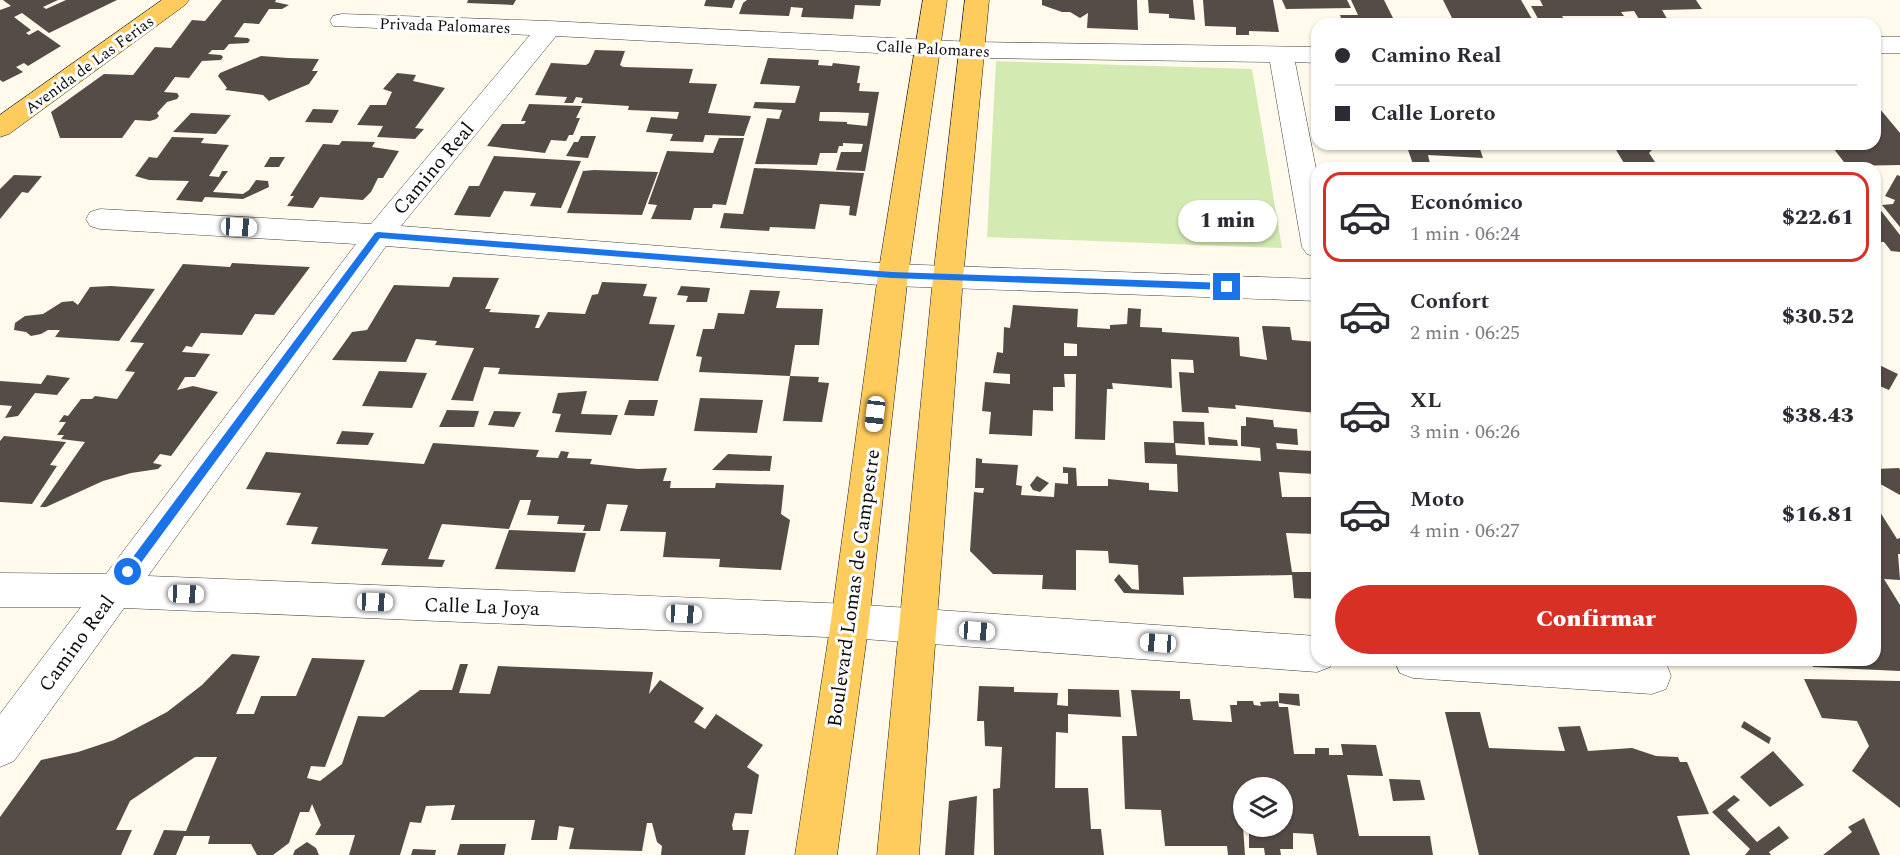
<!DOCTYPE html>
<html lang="es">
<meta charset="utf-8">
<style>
:root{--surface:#fff;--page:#f7f7f7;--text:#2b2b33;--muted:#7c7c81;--line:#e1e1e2;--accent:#d93025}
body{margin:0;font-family:Spectral,serif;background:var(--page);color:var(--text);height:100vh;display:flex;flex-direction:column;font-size:22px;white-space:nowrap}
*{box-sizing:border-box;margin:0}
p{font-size:20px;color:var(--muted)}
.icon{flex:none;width:33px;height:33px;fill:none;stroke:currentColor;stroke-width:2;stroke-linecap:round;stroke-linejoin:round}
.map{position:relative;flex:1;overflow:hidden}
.drawer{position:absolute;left:1311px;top:162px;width:570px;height:504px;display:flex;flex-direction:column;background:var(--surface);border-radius:18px;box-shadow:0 2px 4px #0004}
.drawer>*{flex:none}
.guide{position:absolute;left:1311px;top:18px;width:570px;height:132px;border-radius:18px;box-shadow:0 2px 4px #0004;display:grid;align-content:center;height:132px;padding:0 24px;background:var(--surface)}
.controls{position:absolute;left:1233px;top:777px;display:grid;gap:12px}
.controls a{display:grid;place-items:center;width:60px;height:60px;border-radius:50%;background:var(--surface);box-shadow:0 2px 4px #0004;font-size:30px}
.end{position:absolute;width:27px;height:27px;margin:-14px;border:8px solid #1a73e8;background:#fff;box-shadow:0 0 0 3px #fff}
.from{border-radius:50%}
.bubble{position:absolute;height:42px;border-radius:21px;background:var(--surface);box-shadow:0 2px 4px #0004;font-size:20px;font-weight:800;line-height:42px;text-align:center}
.car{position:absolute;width:18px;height:36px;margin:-18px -9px;border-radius:8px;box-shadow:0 0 4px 2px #0007;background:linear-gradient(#fff 24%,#345 0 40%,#fff 0 76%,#345 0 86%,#fff 0)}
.guide b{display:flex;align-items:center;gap:21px;height:57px;font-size:22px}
.guide b+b{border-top:2px solid var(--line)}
.guide i{width:15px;height:15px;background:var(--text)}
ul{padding:10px 0 0;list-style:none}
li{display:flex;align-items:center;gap:18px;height:90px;margin:0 12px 9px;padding:0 12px;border:3px solid transparent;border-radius:18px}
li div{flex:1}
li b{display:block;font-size:22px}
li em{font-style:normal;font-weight:800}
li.current{border-color:var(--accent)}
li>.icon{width:54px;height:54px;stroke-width:1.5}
.action{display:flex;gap:12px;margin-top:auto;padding:12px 24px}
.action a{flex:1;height:69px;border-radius:36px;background:var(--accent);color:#fff;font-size:24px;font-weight:800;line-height:69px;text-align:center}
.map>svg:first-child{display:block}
.green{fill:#d4eab3}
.building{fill:#554c48;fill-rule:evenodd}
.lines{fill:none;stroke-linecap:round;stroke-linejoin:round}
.minor-casing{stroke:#3f3f3f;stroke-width:1}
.major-casing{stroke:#1d1d1d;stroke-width:1}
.minor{fill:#fff;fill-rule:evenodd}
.major{fill:#fecc5c;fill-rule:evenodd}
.route{fill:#1a73e8}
.labels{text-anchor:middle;stroke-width:6;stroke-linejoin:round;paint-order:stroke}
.far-street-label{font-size:16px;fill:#0c0c0c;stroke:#fff}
.street-label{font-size:20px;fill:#0c0c0c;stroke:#fff}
</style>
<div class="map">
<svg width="1900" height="855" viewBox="0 0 1900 855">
<rect width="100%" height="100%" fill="#fffaeb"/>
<!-- green -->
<path class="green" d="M996 61 1252 69 1282 248 987 237Z"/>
<!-- building -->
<g class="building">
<path d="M3 0H58L43 7 46 9 66 0H117L49 33 22 13 14 17 31 30 26 33 29 35 38 30 61 46 28 66 24 63 16 67 23 72 3 82 0 80V10L11 6Z"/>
<path d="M222 0H276L275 2 289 5 282 9H269L259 24 244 23 234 37 248 38 250 40 248 43 229 44 224 50H212L208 54 221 55 223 57 221 60 202 61 189 78 175 77 164 92 177 93 179 96 177 99 167 102 157 113 159 116 156 119 150 121 135 120 122 138H60L51 112 104 74 133 75 155 47 171 48 192 20 205 21Z"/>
<path d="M468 0H516L513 5 467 3Z"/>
<path d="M706 0H735L732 8 704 6Z"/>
<path d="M747 0H881L880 6 855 5 853 19 801 17 803 8 791 7 789 16 739 14 743 3Z"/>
<path d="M1042 0H1137L1138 30 1087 28 1088 13 1080 18 1070 12H1062L1042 5Z"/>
<path d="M1148 0H1193L1195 20 1169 18V14L1149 13Z"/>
<path d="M1203 0H1273L1279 32 1249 31V35H1236V27L1205 26Z"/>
<path d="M1282 0H1347L1351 8 1286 9Z"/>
<path d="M1351 0H1384L1396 24H1343L1340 15H1358Z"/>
<path d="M1443 0H1521L1535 24H1455Z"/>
<path d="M1540 0H1696L1702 9 1662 10 1670 24H1642L1634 11 1621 12 1624 16H1562L1567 24H1541L1531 6H1543Z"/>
<path d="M595 50 625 51 620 65 623 67 693 69 689 83 717 84 708 113 751 116 744 136 705 135 703 142 670 141 673 134 646 132 651 117 677 119 679 112 628 110 629 106 581 103 583 98 576 97 573 103H564L567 97 535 95 551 63 586 65 589 63Z"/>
<path d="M261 56 288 58 319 59 312 71H318L309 84 269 101 263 95 225 90 227 88 218 76 220 73Z"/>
<path d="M768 58 819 60 818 65 832 66 833 63 860 66 857 83H860L859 91 879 92 865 171 836 170 841 152H861L863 144 843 143V146H839L837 153H820L817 165 755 164 767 118 779 119 782 110 753 108 755 102 795 103 800 86 760 84ZM820 112H836L869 113 867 126 847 124V122L819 121Z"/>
<path d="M397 73 416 75 413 81 445 88 415 128 424 129 415 139 377 137 383 126 357 125 370 105H386L392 92 383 89Z"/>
<path d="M1875 103 1900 133V165L1847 166 1830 144H1875Z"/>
<path d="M529 104 582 106 576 118H580L573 135H569L566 141 551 140 545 153 487 146 502 124H524L526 121H521Z"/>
<path d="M313 109 339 110 332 123 305 122Z"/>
<path d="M191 113 231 115 216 134 173 132Z"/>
<path d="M581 136H596L588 158 566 156 574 142H578Z"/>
<path d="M172 137 204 138 201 143 229 145 209 176 219 177 222 171H228L213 192 243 194 249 190 256 180 268 181 269 187 243 199 205 197 202 202 176 200 189 181 149 180 135 176 149 157 157 158Z"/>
<path d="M719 138H744L726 205 713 204 712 208H694L691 220 651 219 657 205 648 204 667 151 713 153Z"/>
<path d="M342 141 375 142 372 147 399 151 383 178H378L371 192 363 200 320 197 313 208 287 206 294 196H290L323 144 339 145Z"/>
<path d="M1406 144H1512L1513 148 1479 146 1483 158 1428 155 1431 168H1425L1414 167Z"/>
<path d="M1648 144 1652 150 1649 153 1659 168H1627L1613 145Z"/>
<path d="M494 156 581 161 561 208 530 206 536 193 504 191 490 217 454 215 469 186H479Z"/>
<path d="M270 157H285L279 167H264Z"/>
<path d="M1343 164 1386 166V168H1344Z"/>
<path d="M754 168 864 173 856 216 849 215 850 206 820 204 815 229 770 227 769 231 720 228 724 213 743 214Z"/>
<path d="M594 170 658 172 642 215 567 213 583 171Z"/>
<path d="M14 175 42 176 28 193 22 192 0 219V189Z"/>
<path d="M1897 175 1900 176V227L1882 205 1893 204 1895 200 1885 196Z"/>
<path d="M1875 203 1900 235V252L1891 251 1884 242H1875Z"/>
<path d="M232 263 310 267 274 315 255 314 242 335 201 333 192 347 186 346 182 352 210 354 195 377H185L177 390 193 386 218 392 171 456 160 454 153 463 162 465 158 469 131 473 103 481 46 507H40L85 442 61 439 64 435H57L66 422H59L64 415 68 416 81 399H92L95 396 117 399 135 372 125 371 144 343 130 342 183 264 230 267Z"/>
<path d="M453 277 499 278 485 309H491L489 312 540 315 535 328H539L548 312 585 314 592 295 598 294 602 282 647 284 643 296 657 297 649 324 675 325 658 381 498 374 500 368 484 367 473 401 451 400 474 348 435 345 437 341 416 339 406 362 332 360 352 332 367 330 394 285 449 287Z"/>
<path d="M111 286 155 289 119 341 55 337 60 330H48L41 334 31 336 26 332 14 330 15 323 25 316 43 314 62 302 73 301 78 305 90 287Z"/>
<path d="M681 286 710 288 707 302H686L688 296 677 295Z"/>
<path d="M750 290 780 291 776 308 823 309 819 345H795L790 376 699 372 702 357 696 356 703 329H714L718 313 744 314Z"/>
<path d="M1013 305 1078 309 1077 327 1110 329V325L1127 324 1128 308 1141 309 1140 327 1162 328V332L1239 337 1240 356 1267 360 1262 326 1290 327 1292 340 1317 342V413L1235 405 1236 409 1208 407 1209 413 1182 412 1179 372 1194 373 1193 360 1171 359 1172 388 1112 383 1113 389H1107L1105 440 1075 439 1076 374H1064L1065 387H1053V411L1033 410 1032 436 989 434 991 412 982 411 985 382 1010 384V374L993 373 997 352 1003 353 1004 327 1010 328ZM1064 343 1077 344V356H1064Z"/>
<path d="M1875 363 1898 374 1889 390 1875 384 1880 370 1875 368Z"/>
<path d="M379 371 427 373 412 408 362 406Z"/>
<path d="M47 375 70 378 57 395 35 393 18 416 5 418 12 406 0 405V381L41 384Z"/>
<path d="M790 376 819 377 818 382 829 383 822 422 783 421Z"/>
<path d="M587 391 581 414 618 415 611 435 555 432 561 414 552 413 558 393Z"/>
<path d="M700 398 763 400 757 433 694 431Z"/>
<path d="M629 400H658L654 416 624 415Z"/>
<path d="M447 410 479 411 474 427H439Z"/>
<path d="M494 411 521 412 514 427 488 425Z"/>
<path d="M1246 417 1273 420 1274 427 1297 429 1298 445 1276 443 1277 449 1312 451 1315 474 1279 472 1282 497H1317V534L1286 533 1292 572H1317V599L1294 598 1292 575 1183 577 1184 595 1124 593 1114 580 1119 574 1132 589 1139 590 1138 565 1109 563 1108 551 1076 550V590L1042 589 1043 575 993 574 970 551 974 492 983 493 984 488H975L976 458 982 459V463L1018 465 1016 485 1022 486 1021 495 1054 497 1055 483 1068 484V473H1063V467L1076 468 1077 486H1108V479L1149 483V490L1178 492 1177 464 1145 463 1144 442 1175 443 1176 455 1261 461 1260 448 1241 446V426H1246Z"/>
<path d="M1173 421 1204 422 1205 445 1174 443Z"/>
<path d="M342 431 374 433 368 445 336 444Z"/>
<path d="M4 436 66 442 50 465 57 466 32 504 0 502V441Z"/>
<path d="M1208 437 1237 440 1238 446 1209 445Z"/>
<path d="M433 443 539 450 536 457 558 458 561 451 569 452 567 458 592 459 590 464 638 469 667 468 663 481H671L670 488H715L716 483 784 485 781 514 790 520 781 570 719 567 720 559 663 557 666 532 620 531 628 505 607 504 600 531H583L585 525 557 524 559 516 527 515 531 500H520L509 529 442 524 428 559 445 560 442 567 381 565 388 549 311 544 318 527 286 525 301 493 246 489 266 452 424 464Z"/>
<path d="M728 454 772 456 770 471 712 470Z"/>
<path d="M1899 468 1900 470V495L1875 481V469Z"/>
<path d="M1037 476 1049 483 1040 492 1033 490 1030 485Z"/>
<path d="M1875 504 1897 539 1900 538V554H1898L1900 580 1884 579 1900 605V671L1813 667 1810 660H1875Z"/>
<path d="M509 530 586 533 575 572 495 569Z"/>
<path d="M232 654 260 656 236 714H254L261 696H296L312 658 365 660 325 767 311 766 307 778 320 781 342 764 358 716 384 717 420 690H452L460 664H468L459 693 490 694 498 666 653 672 649 694 660 680 704 708 694 722 705 729 716 714 763 745 747 767 759 775 752 814 735 813 732 825 733 830H749L745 855H661L662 846 657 842 652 823H647L642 851 569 849 574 828 559 826 557 840H531L535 820H451L455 805 426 806 421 823 410 822 400 855H349L355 835H315L321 825 312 804 309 812H300L289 843 273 855H257L251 844H208L210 836H184L176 855H153L164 830 186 831 217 757H195L130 801 116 830H132L121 855H0V817L41 760 78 752 114 740 167 712 202 685Z"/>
<path d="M1804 679 1900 681V808L1852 771 1869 746 1857 721 1822 718Z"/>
<path d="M979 686 1014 687V692L1058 693 1057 705 1068 706V689L1119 690 1121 717 1068 714V733L1056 732 1055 788H1088L1091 829H1101L1104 855H994L993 789 1000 788 1002 747 985 746 984 721H977Z"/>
<path d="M1131 690 1180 691V699H1190L1193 720 1232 722 1230 705H1237V701H1253L1254 705 1261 706 1260 702 1278 701 1279 707H1288L1294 754H1315V748H1329V755H1343L1341 744 1376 745 1383 776 1347 775 1359 836H1430L1433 855H1317L1313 834 1293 833V849H1280L1281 855H1265L1264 848H1249V826H1282V788H1244L1243 826 1245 855H1228L1227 846H1165L1161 810 1125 809 1122 736H1137Z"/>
<path d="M1279 693 1299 694 1300 706 1279 703Z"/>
<path d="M1445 712H1480L1489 748 1565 751 1558 727 1580 726 1588 751 1632 748 1656 756 1678 757 1680 762H1687L1709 814 1677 816 1690 855H1479Z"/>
<path d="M1744 721 1771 738 1769 744 1741 727Z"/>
<path d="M1773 751 1804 785 1770 807 1740 777Z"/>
<path d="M1389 779 1420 780 1425 800 1393 801Z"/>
<path d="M1734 795 1740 800 1727 810 1757 842 1779 826 1789 838 1769 852 1771 855H1745L1750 849 1712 812Z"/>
<path d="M977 796 974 855H945L949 801Z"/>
<path d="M1864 818 1880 855H1823L1852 832 1848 827Z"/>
<path d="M307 842 316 848 319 855H293L295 850Z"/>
<path d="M460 844H506L504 855H457Z"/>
<path d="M413 849 436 850 435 855H411Z"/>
</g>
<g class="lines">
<defs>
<g id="minor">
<path d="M342 14 549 21 972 42 1317 47V63L1295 62 1317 174V257L1307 254 1302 247 1270 62 972 58 556 36 401 226 893 264 1317 279V301L893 286 386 246 148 576 850 604 1317 636V660H1333L1330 667 1317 672 850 638 124 608 14 761 0 767V714L81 607H0V573L106 574 356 244 100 229 90 226 86 219 90 212 100 209 371 224 530 35 333 26 330 21 333 16Z"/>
<rect x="1875" y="37" width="25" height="16"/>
<path d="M1394 660H1658L1666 663 1671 676 1666 689 1652 694 1413 678 1400 673Z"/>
</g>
<g id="major">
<path d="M162 0H189L185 5 9 134 0 137V115Z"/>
<path d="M923 0H947L908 275 869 621 837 855H795L831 621 878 275Z"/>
<path d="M965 0H989L963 278 919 855H877L933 278Z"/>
</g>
</defs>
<!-- minor casing -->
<use href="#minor" class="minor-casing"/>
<!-- major casing -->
<use href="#major" class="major-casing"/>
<!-- minor -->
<use href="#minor" class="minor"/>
<!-- major -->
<use href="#major" class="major"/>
</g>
<!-- route -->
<path class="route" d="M378 232 892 272 1227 283 1232 287 1227 290 892 278 380 238 132 575H124V569L375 233Z"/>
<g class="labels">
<!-- far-street labels -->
<g class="far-street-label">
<text transform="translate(445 25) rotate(2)" y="6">Privada Palomares</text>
<text transform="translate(933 48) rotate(3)" y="6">Calle Palomares</text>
<text transform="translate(89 64) rotate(-36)" y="6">Avenida de Las Ferias</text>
</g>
<!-- street labels -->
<g class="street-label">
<text transform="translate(433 168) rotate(-50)" y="7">Camino Real</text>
<text transform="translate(853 588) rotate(-82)" y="7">Boulevard Lomas de Campestre</text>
<text transform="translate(482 606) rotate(2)" y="7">Calle La Joya</text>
<text transform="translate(76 643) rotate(-54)" y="7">Camino Real</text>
</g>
</g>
</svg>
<div class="controls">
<a><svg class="icon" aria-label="layers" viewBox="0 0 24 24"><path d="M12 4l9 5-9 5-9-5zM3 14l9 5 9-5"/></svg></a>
</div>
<i class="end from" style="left:128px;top:572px"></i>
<i class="end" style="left:1227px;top:287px"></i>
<div class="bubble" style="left:1178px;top:200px;width:99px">1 min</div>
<i class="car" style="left:239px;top:227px;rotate:93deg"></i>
<i class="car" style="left:875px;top:414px;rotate:187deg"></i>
<i class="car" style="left:186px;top:594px;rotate:92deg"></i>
<i class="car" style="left:375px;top:602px;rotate:92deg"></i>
<i class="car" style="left:684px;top:614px;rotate:93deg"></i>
<i class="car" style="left:977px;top:631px;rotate:94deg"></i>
<i class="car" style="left:1158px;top:643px;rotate:274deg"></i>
<div class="guide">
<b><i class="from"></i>Camino Real</b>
<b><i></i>Calle Loreto</b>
</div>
<section class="drawer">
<ul>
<li class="current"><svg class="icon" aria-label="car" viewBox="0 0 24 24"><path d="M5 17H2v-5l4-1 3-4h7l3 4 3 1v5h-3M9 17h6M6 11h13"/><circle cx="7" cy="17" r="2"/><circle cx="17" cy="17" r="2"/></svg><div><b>Económico</b><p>1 min · 06:24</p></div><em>$22.61</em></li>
<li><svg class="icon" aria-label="car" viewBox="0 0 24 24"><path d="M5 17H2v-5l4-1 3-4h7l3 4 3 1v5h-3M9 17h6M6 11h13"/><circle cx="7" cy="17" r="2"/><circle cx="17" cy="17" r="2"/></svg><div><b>Confort</b><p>2 min · 06:25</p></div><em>$30.52</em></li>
<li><svg class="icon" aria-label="car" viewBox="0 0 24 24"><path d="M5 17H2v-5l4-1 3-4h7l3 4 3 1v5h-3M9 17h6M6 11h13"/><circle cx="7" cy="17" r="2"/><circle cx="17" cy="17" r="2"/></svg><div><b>XL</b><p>3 min · 06:26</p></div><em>$38.43</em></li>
<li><svg class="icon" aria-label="car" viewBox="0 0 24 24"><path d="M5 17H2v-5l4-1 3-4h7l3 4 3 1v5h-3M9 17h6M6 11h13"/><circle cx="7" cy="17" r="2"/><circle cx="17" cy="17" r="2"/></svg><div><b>Moto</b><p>4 min · 06:27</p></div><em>$16.81</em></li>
</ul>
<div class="action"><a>Confirmar</a></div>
</section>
</div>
